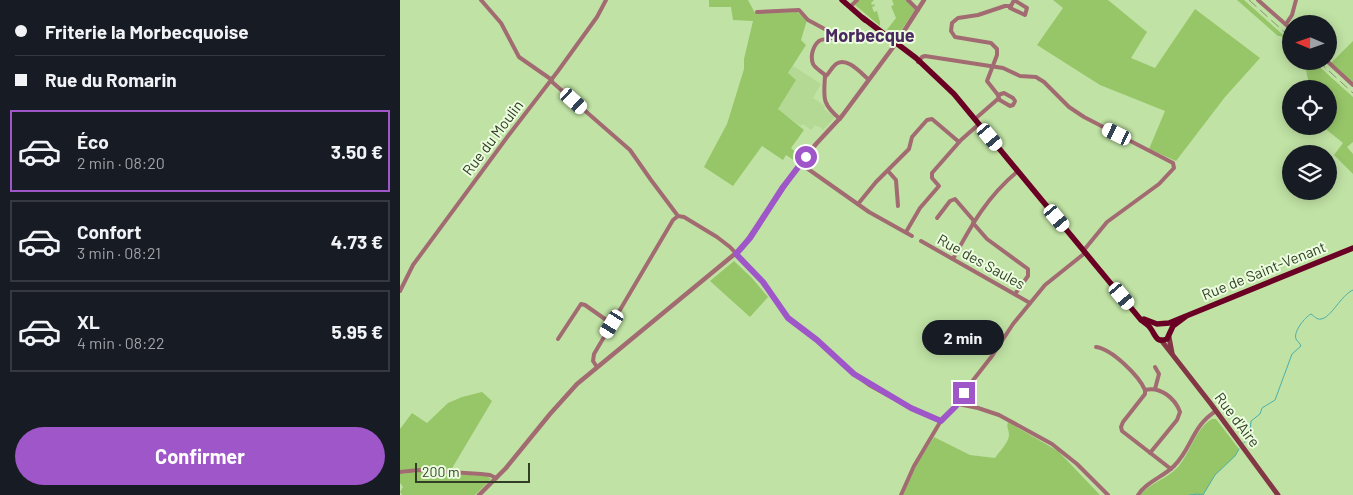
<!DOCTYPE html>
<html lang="fr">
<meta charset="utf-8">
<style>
:root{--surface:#171b24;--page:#242831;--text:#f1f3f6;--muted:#9ea1a6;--line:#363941;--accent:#9e56c9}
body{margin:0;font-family:Barlow,sans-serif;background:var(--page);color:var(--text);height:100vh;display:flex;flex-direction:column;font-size:19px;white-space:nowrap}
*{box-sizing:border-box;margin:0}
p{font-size:16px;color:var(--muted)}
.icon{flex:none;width:28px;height:28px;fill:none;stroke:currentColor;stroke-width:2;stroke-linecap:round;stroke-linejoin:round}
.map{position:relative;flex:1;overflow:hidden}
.drawer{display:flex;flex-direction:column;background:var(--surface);width:400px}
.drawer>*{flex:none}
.banner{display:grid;align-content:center;height:110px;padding:0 15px;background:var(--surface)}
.needle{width:32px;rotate:272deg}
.tools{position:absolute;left:882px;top:15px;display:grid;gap:10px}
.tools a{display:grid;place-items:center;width:55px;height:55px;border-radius:50%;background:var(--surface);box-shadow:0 2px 12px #0003;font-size:25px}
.scale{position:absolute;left:15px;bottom:12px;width:115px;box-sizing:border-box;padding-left:5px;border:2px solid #323f26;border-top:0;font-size:14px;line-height:18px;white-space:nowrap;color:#323f26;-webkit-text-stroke:4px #ebfdde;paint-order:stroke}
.end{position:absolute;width:22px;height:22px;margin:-11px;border:6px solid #9e56c9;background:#fff;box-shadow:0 0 0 2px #fff}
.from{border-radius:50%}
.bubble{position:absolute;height:35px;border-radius:18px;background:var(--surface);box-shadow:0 2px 12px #0003;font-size:16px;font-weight:700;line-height:35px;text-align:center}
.car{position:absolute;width:15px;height:30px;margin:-15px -8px;border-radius:6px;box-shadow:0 0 4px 1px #0007;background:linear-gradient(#fff 24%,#345 0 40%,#fff 0 76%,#345 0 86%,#fff 0)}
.banner b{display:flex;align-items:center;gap:18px;height:48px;font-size:19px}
.banner b+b{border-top:1px solid var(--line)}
.banner i{width:12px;height:12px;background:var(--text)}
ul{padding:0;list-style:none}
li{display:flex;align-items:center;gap:15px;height:82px;margin:0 10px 8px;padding:0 5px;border:2px solid var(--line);border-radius:0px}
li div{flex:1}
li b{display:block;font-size:19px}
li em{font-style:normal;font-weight:700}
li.on{border-color:var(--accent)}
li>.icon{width:45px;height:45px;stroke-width:1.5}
.primary-button{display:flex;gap:10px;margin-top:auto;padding:10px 15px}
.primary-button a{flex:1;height:58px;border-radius:30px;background:var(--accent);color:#fff;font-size:20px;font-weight:700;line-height:58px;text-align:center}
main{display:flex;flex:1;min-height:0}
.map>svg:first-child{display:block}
.built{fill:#b4d994}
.green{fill:#97c669}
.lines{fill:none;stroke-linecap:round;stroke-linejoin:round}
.stream{stroke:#4bb0ab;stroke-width:1}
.minor{stroke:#a26b72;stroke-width:4}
.tertiary{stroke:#a26b72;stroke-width:4.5}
.secondary{stroke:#833645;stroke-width:5}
.primary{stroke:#6a0125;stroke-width:5.5}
.rail{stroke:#80986b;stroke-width:1;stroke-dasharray:10 5;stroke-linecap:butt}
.route{stroke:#9e56c9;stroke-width:6}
.labels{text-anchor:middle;stroke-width:4;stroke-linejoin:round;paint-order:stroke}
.street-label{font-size:15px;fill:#323f26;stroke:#ebfdde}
.quarter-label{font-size:18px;font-weight:bold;fill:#4b2860;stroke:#ebfdde}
</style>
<main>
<section class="drawer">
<div class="banner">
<b><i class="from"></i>Friterie la Morbecquoise</b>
<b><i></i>Rue du Romarin</b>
</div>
<ul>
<li class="on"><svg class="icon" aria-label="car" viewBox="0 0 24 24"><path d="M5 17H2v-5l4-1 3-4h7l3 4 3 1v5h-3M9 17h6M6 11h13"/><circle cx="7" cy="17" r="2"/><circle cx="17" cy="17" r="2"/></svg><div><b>Éco</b><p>2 min · 08:20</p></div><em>3.50 €</em></li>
<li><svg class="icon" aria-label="car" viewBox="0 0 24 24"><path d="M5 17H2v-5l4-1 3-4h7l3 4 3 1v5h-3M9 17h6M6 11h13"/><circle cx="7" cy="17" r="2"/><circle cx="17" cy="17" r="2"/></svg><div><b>Confort</b><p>3 min · 08:21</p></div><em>4.73 €</em></li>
<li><svg class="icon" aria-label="car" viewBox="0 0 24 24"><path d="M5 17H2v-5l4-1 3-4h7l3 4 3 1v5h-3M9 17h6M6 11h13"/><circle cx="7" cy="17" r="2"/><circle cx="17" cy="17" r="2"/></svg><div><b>XL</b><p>4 min · 08:22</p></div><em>5.95 €</em></li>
</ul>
<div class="primary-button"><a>Confirmer</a></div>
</section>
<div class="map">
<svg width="953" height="495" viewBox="0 0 953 495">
<rect width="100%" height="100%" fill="#c0e2a4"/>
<!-- built -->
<path class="built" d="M393 66 421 84 413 98 425 106 424 109 435 117 423 130 419 126 418 127 415 125 411 130 403 124 401 126 377 109 396 80 388 74Z"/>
<!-- green -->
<g class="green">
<path d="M309 0H348L355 13 397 12 407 20 401 40 406 45 388 73 396 80 378 109 404 130 391 148 399 155 395 161 386 155 383 160 362 146 333 186 304 167 327 124 344 69V59L353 21 333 20 331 7H309Z"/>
<path d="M459 0H474L471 3 472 5 474 4 475 6 472 7 474 12 477 11 480 22V26L455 5Z"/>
<path d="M492 0H506L515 10 496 38 486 31 496 18 491 6 494 5Z"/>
<path d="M653 0H708L747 32 731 58 755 68 795 9 860 58 825 97 776 161 749 149 765 111 700 85 637 45 663 8Z"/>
<path d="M837 0H844L891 42V45L881 36H878Z"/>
<path d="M953 41V83L931 63Z"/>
<path d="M904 61H913L953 97V142L947 147 953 154V174L934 155 943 143 922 126H929V89H910Z"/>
<path d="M334 261 351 277 368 297 350 317 310 281Z"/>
<path d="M82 392 92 401 51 470H0V429L12 413 27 423 48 403 62 397Z"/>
<path d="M812 419H816L839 449 835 456 815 475 803 495H740C750 483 767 479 778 467 791 452 795 429 812 419Z"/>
<path d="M608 422 658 451 700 495H503L517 464 534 437 570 455 595 458C599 452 609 442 609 435 609 429 606 428 608 422Z"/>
<path d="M18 472 87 476 91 479 75 495H2L0 492 3 487 0 483V474Z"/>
</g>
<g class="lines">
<!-- stream -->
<g class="stream">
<path d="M844 443 850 434 851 421 860 414 862 408 875 400 892 354 901 346C900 343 897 341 896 339 893 332 905 317 911 314 914 316 917 320 921 319 931 318 941 295 953 290"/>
<path d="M789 495 798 494 803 495 815 475 835 456 839 449"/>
</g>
<!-- minor -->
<g class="minor">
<path d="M81 0 101 23 119 57 152 80"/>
<path d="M508 0 518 10"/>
<path d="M614 0 627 8 625 15 610 8Z"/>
<path d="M858 0 891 29"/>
<path d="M450 7 457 0"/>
<path d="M357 12 399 10 408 20 432 33 431 38C428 39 422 39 419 41 413 46 410 56 413 64 416 69 421 71 425 75 424 98 421 103 440 119"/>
<path d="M886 24 892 15 896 0"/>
<path d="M927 61 953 85"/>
<path d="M518 62 522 57 525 56 603 68 620 76 636 77 644 82 669 107 684 117 773 163 774 168 759 184 707 222 684 250"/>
<path d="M425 77C429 74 431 68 436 64 446 56 461 73 468 79"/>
<path d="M151 81 230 150 251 180 278 216 284 217 317 237 330 247 363 282 388 318 417 340 454 374 469 385 511 408 541 421"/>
<path d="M598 99 610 106 613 105 615 101 613 98 604 93 598 95"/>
<path d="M575 119 599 98 598 95 587 81 597 55V49L591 43 555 37 551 31 552 23 558 18 578 15 605 6H611"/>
<path d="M401 164 469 212 512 236"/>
<path d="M488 171 496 180 498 206"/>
<path d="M458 204 476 182 509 149 512 137 527 120 532 119 559 142"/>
<path d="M537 218 550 201 555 199 574 221"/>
<path d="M573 223 587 239 628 269V276L615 294"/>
<path d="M506 232 520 208 539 186 532 178V173L561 140 579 124"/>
<path d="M521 241 630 303"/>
<path d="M553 259C572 224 587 197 618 171"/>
<path d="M0 291 13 265 108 136 158 71 197 17 206 0"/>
<path d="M158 339 181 304 185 305 212 324"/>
<path d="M696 347C712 349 739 376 745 390V394L723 422 721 427 722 431 771 469"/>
<path d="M197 367 193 361 194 354 273 220 278 216"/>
<path d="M755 367 759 374 755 389"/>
<path d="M745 390C760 386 775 398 780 412L777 420 750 453"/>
<path d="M558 404 578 408 599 415 652 444 677 464 708 495"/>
<path d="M0 472 19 470 81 474 90 475 96 478"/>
<path d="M501 495 514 466 542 419 558 404 567 388 592 356 613 324 645 285 685 253"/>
<path d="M738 495C746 482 763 477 774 466 792 448 792 426 816 411"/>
</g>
<!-- tertiary -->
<path class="tertiary" d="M79 495 106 468 150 414 177 384 342 248 397 168 416 144 442 116 497 42 524 0"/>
<!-- secondary -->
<g class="secondary">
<path d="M769 337 772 353"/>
<path d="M761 340 811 404 878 495"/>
</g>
<!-- primary -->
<g class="primary">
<path d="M442 0 465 20"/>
<path d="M463 18 516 58 554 94 741 320C745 323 749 325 751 329 756 336 756 343 767 339L773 326 785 317"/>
<path d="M744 319 757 324 769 323 953 248"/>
</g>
<!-- rail -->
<g class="rail">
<path d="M849 0 891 38"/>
<path d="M918 61 953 93"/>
</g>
</g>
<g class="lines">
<!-- route -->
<path class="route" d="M406 157 383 187 350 238 336 254 363 282 388 318 417 340 454 374 511 408 541 421 556 406 564 393"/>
</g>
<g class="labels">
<!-- street labels -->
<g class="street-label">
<text transform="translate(93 138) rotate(-53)" y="5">Rue du Moulin</text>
<text transform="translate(581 262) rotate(29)" y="5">Rue des Saules</text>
<text transform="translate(864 271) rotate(-22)" y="5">Rue de Saint-Venant</text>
<text transform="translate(837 420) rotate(53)" y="5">Rue d'Aire</text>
</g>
<!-- quarter labels -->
<g class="quarter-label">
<text x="470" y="42">Morbecque</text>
</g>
</g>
</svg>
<div class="tools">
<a><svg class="needle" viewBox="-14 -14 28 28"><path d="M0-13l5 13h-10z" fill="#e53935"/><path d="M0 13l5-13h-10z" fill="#9ea1a6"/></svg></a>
<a><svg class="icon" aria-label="locate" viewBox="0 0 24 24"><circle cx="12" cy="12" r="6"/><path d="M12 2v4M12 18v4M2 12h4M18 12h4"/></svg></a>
<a><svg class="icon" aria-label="layers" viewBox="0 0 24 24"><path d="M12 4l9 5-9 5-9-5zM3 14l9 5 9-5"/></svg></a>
</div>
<div class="scale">200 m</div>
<i class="end from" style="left:406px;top:157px"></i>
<i class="end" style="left:564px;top:393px"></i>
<div class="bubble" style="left:522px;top:320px;width:82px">2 min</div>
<i class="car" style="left:174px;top:101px;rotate:132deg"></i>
<i class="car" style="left:717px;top:134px;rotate:296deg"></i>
<i class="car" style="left:590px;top:137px;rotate:140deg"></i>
<i class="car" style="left:657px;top:218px;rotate:140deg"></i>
<i class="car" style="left:722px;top:296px;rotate:140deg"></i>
<i class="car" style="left:212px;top:324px;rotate:212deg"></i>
</div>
</main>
